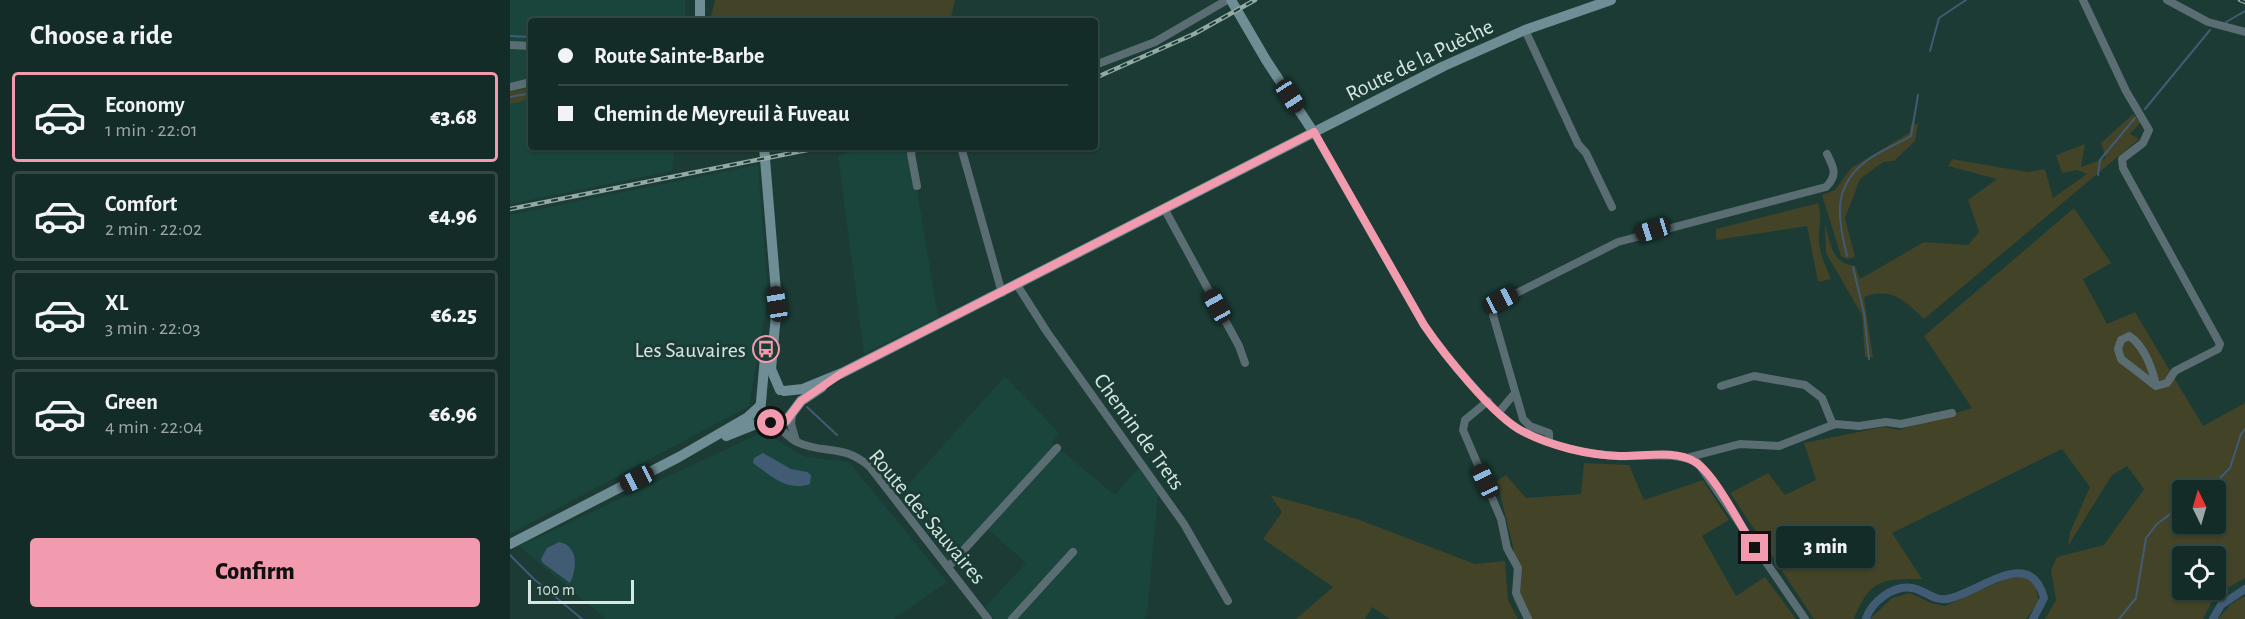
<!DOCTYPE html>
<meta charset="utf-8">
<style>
:root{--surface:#142c27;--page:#213833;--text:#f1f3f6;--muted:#9da7a7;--line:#334844;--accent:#f29aae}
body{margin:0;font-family:"Alegreya Sans",sans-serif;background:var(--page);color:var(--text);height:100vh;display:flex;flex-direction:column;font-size:22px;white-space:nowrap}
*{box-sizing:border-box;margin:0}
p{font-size:20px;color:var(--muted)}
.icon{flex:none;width:33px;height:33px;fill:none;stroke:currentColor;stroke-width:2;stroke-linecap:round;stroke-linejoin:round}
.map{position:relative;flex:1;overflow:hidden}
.panel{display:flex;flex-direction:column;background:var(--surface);width:510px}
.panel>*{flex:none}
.top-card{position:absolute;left:18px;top:18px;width:570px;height:132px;border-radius:6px;box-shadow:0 2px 4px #0004,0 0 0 2px var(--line);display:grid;align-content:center;height:132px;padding:0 30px;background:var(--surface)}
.needle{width:39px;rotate:355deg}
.tools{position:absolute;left:1662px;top:480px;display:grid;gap:12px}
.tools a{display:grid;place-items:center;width:54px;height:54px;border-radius:6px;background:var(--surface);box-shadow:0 2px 4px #0004,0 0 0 2px var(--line);font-size:30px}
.scale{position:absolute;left:18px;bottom:15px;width:106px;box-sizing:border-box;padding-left:6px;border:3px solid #d6e7e3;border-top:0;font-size:16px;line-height:21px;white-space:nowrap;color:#d6e7e3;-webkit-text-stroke:4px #1b3b34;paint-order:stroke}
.end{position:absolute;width:27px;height:27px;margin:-14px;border:8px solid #f29aae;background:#111;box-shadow:0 0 0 3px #111}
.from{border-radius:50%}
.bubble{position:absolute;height:42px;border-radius:6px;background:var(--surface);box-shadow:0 2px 4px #0004,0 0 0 2px var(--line);font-size:20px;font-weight:800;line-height:42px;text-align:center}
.car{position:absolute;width:18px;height:36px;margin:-18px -9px;border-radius:8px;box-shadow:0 0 4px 2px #0007;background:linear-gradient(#222 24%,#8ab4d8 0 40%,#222 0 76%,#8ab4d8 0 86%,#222 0)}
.top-card b{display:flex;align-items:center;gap:21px;height:57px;font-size:22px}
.top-card b+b{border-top:2px solid var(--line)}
.top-card i{width:15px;height:15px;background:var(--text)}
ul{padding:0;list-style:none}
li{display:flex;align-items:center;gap:18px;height:90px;margin:0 12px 9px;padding:0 18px;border:3px solid var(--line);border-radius:6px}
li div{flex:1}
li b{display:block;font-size:22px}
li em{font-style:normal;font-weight:800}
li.current{border-color:var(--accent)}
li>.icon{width:54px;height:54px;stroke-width:1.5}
h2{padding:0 30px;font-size:27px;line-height:72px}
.cta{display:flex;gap:12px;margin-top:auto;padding:12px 30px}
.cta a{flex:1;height:69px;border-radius:6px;background:var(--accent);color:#111;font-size:24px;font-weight:800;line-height:69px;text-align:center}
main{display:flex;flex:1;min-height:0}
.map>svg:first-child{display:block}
.built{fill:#1a453d}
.green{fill:#434327;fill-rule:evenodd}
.water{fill:#415b75}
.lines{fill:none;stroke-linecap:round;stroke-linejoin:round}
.stream{stroke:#415b75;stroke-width:2}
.canal{stroke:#415b75;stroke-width:8}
.street{stroke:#5a6d72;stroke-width:8}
.secondary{stroke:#6f8d94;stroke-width:10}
.rail-casing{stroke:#93aaa5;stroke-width:4.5}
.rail{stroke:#1b3b34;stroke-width:2;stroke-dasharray:7;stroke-linecap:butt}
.route{stroke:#f29aae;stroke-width:8}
.labels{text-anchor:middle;stroke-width:6;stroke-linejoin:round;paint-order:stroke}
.street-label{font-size:22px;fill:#d6e7e3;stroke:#1b3b34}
.poi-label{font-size:22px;fill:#d6e7e3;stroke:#1b3b34;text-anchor:end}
</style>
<main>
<section class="panel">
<h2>Choose a ride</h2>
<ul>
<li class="current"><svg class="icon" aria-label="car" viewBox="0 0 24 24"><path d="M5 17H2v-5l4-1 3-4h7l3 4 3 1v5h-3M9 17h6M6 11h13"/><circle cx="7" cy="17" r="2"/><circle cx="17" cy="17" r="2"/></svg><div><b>Economy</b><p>1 min · 22:01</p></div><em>€3.68</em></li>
<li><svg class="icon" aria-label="car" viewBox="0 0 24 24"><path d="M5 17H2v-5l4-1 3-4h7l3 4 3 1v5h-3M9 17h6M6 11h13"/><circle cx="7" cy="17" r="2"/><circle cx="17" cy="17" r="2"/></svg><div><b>Comfort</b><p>2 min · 22:02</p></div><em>€4.96</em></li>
<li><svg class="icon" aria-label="car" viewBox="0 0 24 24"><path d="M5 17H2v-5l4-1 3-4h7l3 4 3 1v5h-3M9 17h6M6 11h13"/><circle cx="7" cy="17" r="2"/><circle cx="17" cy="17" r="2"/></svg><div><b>XL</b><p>3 min · 22:03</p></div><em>€6.25</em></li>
<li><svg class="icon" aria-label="car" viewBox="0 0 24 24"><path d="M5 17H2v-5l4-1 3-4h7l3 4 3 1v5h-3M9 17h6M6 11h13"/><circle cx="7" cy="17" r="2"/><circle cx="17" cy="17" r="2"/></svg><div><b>Green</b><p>4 min · 22:04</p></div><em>€6.96</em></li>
</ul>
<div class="cta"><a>Confirm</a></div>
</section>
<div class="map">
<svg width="1735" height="619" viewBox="0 0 1735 619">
<rect width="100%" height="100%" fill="#1b3b34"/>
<!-- built -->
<g class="built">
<path d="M0 0H175V21H21V147H165L162 171 0 204Z"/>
<path d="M364 147H400L428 317 354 354 328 155Z"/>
<path d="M248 165 258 298 239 406 0 534V215Z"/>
<path d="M495 376 549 433 542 443 605 495 628 468 648 494 637 615 634 619H484L475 607 516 563 472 524 440 562 389 495Z"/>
<path d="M253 432 296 457 339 462 437 582 384 619H96L9 546Z"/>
</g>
<!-- green -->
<g class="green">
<path d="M205 0H445L440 21H200Z"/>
<path d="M21 87V99L0 104V92Z"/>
<path d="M1623 114 1631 122 1620 134 1629 139 1414 319C1394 300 1382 287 1354 297L1363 357H1355L1352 315 1316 253 1315 224C1321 244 1321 263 1345 266L1350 279 1414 242 1458 245 1469 232 1458 200 1487 179 1438 166 1442 159 1517 172 1535 169 1543 198 1577 174 1567 170 1552 173 1546 155 1575 144 1571 167 1596 158 1591 143Z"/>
<path d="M1401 124H1408L1405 141 1384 161 1373 162 1350 179 1335 218 1345 257 1337 259 1331 256 1312 195 1325 190 1341 168 1399 133Z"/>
<path d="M1308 203C1313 217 1308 227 1309 242 1310 255 1316 267 1321 279L1308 282 1297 226 1206 240V229Z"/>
<path d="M1564 208 1601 263 1573 279 1597 324 1625 312 1693 426 1735 403V578L1705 595 1693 619H1535L1546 600 1541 570 1547 557 1594 545 1634 489 1617 466 1602 475 1558 546 1560 532 1580 487 1552 449 1382 533 1412 579C1372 579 1360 579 1344 619H1304L1220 493 1258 473 1275 495 1306 480 1294 443 1373 427 1389 430 1462 408 1414 336ZM1672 490H1706V524H1672ZM1672 556H1706V590H1672Z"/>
<path d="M1074 463 1119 465 1134 500 1193 480 1219 520 1192 536 1226 596 1255 577 1286 619H1020L1009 611 1003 598 1004 551 987 481 996 475 1016 498 1071 494Z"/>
<path d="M760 495 847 519 965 564 995 561 998 600 1008 619H880L862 607 855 619H786L823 587 753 539 772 512Z"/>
<path d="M1511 576 1525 584 1529 602 1516 619H1360L1382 598 1400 593 1421 603 1435 606 1496 579Z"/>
<path d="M1735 596V619H1708L1721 604Z"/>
</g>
<!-- water -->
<g class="water">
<path d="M253 453 281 469 297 472 301 475 300 484C277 492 260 475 243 463L244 458Z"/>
<path d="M49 542C69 546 67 569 60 583L33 563 31 559 37 548Z"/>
</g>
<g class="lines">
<!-- stream -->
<g class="stream">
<path d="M1716 22 1735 11"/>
<path d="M0 36 21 37"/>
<path d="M1420 51 1429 18 1456 0"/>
<path d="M0 97 21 93"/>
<path d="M1635 109 1700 30"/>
<path d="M1588 175 1590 160 1625 118"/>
<path d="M1337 256C1327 217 1322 185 1359 159 1372 150 1387 144 1401 136L1408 95"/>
<path d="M1343 267 1354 313 1359 359"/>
<path d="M297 407 327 435"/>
<path d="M1698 490 1720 468 1731 434 1735 429"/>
<path d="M0 555 24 579 72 619"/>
<path d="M1609 619 1626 598 1636 538 1647 524 1672 505"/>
</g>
<!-- canal -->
<g class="canal">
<path d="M1356 619C1361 602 1383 585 1402 588 1415 590 1423 601 1437 599 1469 593 1520 545 1534 598L1523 619"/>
<path d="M1703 619 1711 605 1735 589"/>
</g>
<!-- street -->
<g class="street">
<path d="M1573 0 1616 91 1639 130 1633 143 1612 159 1613 168 1710 344 1708 349 1665 371 1657 383 1646 386 1611 359 1608 349 1611 340 1619 336C1634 345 1643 370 1646 386"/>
<path d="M1657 0 1698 22 1735 32"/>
<path d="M1015 30 1068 144 1076 153 1102 207"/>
<path d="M0 45 21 46"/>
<path d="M585 65 645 42 717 0"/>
<path d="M0 87 21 82"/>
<path d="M804 133 914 325C933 352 985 418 1014 432 1042 445 1076 454 1107 456 1134 458 1163 450 1188 463L1295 619"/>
<path d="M403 147 401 154 407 186"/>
<path d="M451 147 492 293"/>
<path d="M655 210 729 346 735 363"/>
<path d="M507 285 537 332 674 524 718 601"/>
<path d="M1211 386 1244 376 1295 385 1312 398 1323 425"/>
<path d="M978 401 955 420 953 430 991 519 997 548 1008 568 1006 593 1018 619"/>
<path d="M989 412 1005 393"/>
<path d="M282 415 281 424 286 441"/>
<path d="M264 424C272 429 279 438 287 442 314 455 333 443 360 467L478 619"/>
<path d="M1039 441V433L1020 426 1013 419 983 315 987 303 1108 242 1316 187C1328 175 1324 168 1317 154"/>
<path d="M1176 458 1230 444 1269 446 1325 424 1349 426 1376 422 1391 424 1442 413"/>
<path d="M439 566 547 448"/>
<path d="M502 619 563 552"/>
</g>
<!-- secondary -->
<g class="secondary">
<path d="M190 0V21"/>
<path d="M721 0 756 60 804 133"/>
<path d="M254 147 267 304 261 369 270 390"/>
<path d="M274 391 293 389 332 373 934 66 1015 30 1101 0"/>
<path d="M250 413 255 357"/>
<path d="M216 436 246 424H267L276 421 291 401 312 387"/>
<path d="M0 544 169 457 238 417 249 407"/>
</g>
<defs>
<g id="rail">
<path d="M1730 0 1735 2"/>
<path d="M585 78 684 34 745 0"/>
<path d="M0 209 312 147"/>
</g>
</defs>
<!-- rail casing -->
<use href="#rail" class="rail-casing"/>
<!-- rail -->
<use href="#rail" class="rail"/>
</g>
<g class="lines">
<!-- route -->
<path class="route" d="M261 423 276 421 291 401 332 373 804 132 914 325C933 353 983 416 1012 431 1040 446 1078 455 1109 456 1132 457 1165 449 1185 462 1205 474 1231 527 1245 548"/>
</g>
<!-- icons -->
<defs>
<symbol id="bus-ring" viewBox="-11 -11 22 22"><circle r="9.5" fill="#1b3b34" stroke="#f29aae" stroke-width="1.5"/><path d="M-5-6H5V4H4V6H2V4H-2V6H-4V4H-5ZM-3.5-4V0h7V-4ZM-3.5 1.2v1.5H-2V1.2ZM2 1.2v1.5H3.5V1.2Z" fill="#f29aae"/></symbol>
</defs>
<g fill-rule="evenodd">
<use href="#bus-ring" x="241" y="334" width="30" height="30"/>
</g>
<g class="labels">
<!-- street labels -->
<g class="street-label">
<text transform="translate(909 59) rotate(-26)" y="8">Route de la Puèche</text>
<text transform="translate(630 431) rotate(54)" y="8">Chemin de Trets</text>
<text transform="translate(418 516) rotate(50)" y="8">Route des Sauvaires</text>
</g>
<!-- poi labels -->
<g class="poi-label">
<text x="236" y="357">Les Sauvaires</text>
</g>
</g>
</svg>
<div class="tools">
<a><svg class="needle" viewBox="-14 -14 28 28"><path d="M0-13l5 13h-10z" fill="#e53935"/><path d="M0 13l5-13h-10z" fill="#9da7a7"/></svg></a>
<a><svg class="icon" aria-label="locate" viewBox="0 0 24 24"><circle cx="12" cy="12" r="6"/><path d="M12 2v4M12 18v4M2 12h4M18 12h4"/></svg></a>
</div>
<div class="scale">100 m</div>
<i class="end from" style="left:261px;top:423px"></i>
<i class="end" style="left:1245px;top:548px"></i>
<div class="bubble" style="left:1266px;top:526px;width:99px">3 min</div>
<i class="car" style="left:780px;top:96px;rotate:147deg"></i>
<i class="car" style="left:1143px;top:230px;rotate:253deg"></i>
<i class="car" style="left:991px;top:300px;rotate:62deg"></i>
<i class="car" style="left:267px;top:304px;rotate:351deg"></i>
<i class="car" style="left:707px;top:306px;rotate:331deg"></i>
<i class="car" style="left:127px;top:479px;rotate:243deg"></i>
<i class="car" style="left:975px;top:481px;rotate:335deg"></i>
<div class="top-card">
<b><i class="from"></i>Route Sainte-Barbe</b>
<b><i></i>Chemin de Meyreuil à Fuveau</b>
</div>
</div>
</main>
